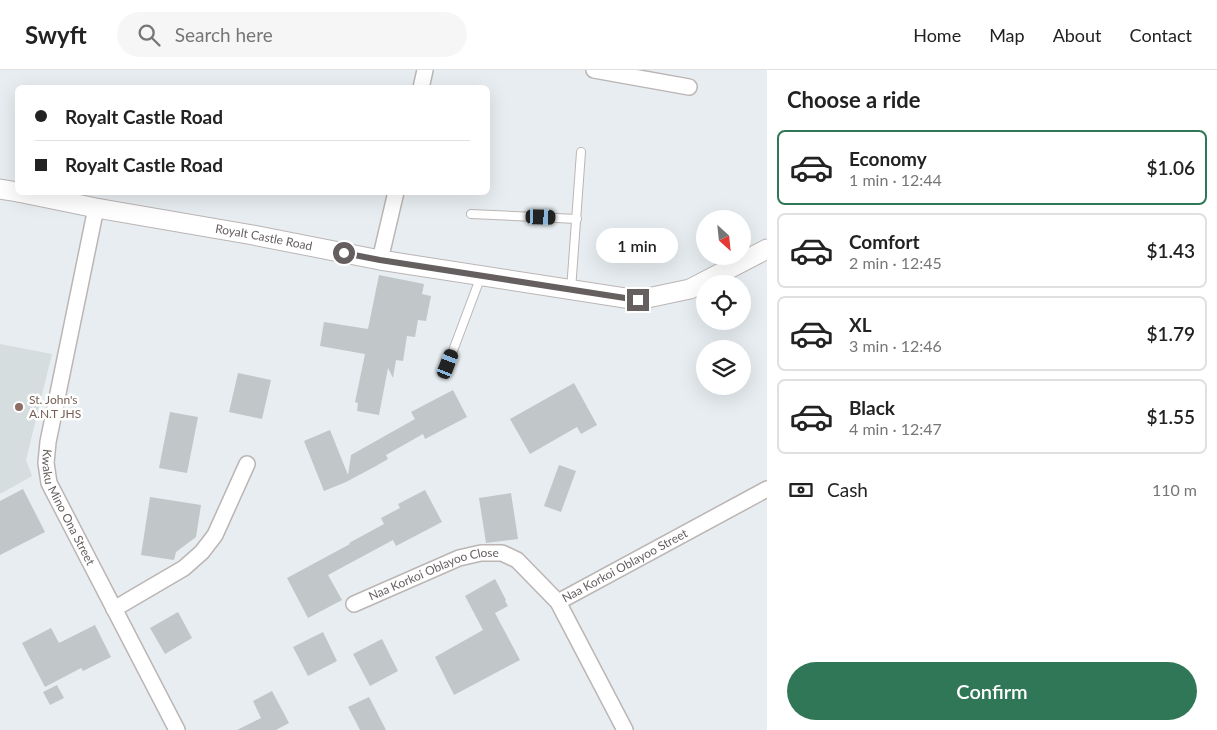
<!DOCTYPE html>
<meta charset="utf-8">
<style>
:root{--surface:#fff;--page:#f6f6f6;--text:#222;--muted:#767676;--line:#e0e0e0;--accent:#2f7756}
body{margin:0;font-family:Lato,sans-serif;background:var(--page);color:var(--text);height:100vh;display:flex;flex-direction:column;font-size:19px;white-space:nowrap}
*{box-sizing:border-box;margin:0}
p{font-size:16px;color:var(--muted)}
.icon{flex:none;width:28px;height:28px;fill:none;stroke:currentColor;stroke-width:2;stroke-linecap:round;stroke-linejoin:round}
.map{position:relative;flex:1;overflow:hidden}
.side{display:flex;flex-direction:column;background:var(--surface);width:450px}
.side>*{flex:none}
.hud{position:absolute;left:15px;top:15px;width:475px;height:110px;border-radius:8px;box-shadow:0 5px 20px #0002;display:grid;align-content:center;height:110px;padding:0 20px;background:var(--surface)}
.needle{width:32px;rotate:153deg}
.controls{position:absolute;left:696px;top:140px;display:grid;gap:10px}
.controls a{display:grid;place-items:center;width:55px;height:55px;border-radius:50%;background:var(--surface);box-shadow:0 5px 20px #0002;font-size:25px}
.end{position:absolute;width:22px;height:22px;margin:-11px;border:6px solid #665f5f;background:#fff;box-shadow:0 0 0 2px #fff}
.from{border-radius:50%}
.bubble{position:absolute;height:35px;border-radius:18px;background:var(--surface);box-shadow:0 5px 20px #0002;font-size:16px;font-weight:600;line-height:35px;text-align:center}
.car{position:absolute;width:15px;height:30px;margin:-15px -8px;border-radius:6px;box-shadow:0 0 4px 1px #0007;background:linear-gradient(#222 24%,#8ab4d8 0 40%,#222 0 76%,#8ab4d8 0 86%,#222 0)}
.hud b{display:flex;align-items:center;gap:18px;height:48px;font-size:19px}
.hud b+b{border-top:1px solid var(--line)}
.hud i{width:12px;height:12px;background:var(--text)}
ul{padding:0;list-style:none}
li{display:flex;align-items:center;gap:15px;height:75px;margin:0 10px 8px;padding:0 10px;border:2px solid var(--line);border-radius:8px}
li div{flex:1}
li b{display:block;font-size:19px}
li em{font-style:normal;font-weight:600}
li.on{border-color:var(--accent)}
li>.icon{width:45px;height:45px;stroke-width:1.5}
h2{padding:0 20px;font-size:22px;line-height:60px}
.pay{display:flex;align-items:center;gap:12px;height:55px;padding:0 20px;font-size:19px}
.pay p{margin-inline-start:auto}
.action{display:flex;gap:10px;margin-top:auto;padding:10px 20px}
.action a{flex:1;height:58px;border-radius:30px;background:var(--accent);color:#fff;font-size:20px;font-weight:600;line-height:58px;text-align:center}
header{display:flex;align-items:center;gap:30px;box-sizing:border-box;height:70px;padding:0 25px;background:var(--surface);border-bottom:1px solid var(--line)}
header strong{font-size:24px}
nav{display:flex;gap:28px;margin-inline-start:auto;font-size:18px}
.search{width:350px;height:45px;background:var(--page);display:flex;align-items:center;gap:12px;box-sizing:border-box;padding:0 18px;border-radius:28px;color:var(--muted);font-size:19px}
main{display:flex;flex:1;min-height:0}
.map>svg:first-child{display:block}
.education{fill:#d5dddf}
.building{fill:#c1c7c8}
.lines{fill:none;stroke-linecap:round;stroke-linejoin:round}
.service-casing{stroke:#bbb5b4;stroke-width:10}
.minor-casing{stroke:#bbb5b4;stroke-width:18}
.tertiary-casing{stroke:#bbb5b4;stroke-width:21}
.service{stroke:#fff;stroke-width:8}
.minor{stroke:#fff;stroke-width:15}
.tertiary{stroke:#fff;stroke-width:19}
.route{stroke:#665f5f;stroke-width:6}
.education-dot{fill:#8d6e63;stroke:#fff;stroke-width:2}
.labels{text-anchor:middle;stroke-width:5;stroke-linejoin:round;paint-order:stroke}
.street-label{font-size:12px;fill:#665f5f;stroke:#fff}
.education-label{font-size:12px;fill:#785e54;stroke:#fff;text-anchor:start}
</style>
<header>
<strong>Swyft</strong>
<div class="search"><svg class="icon" aria-label="search" viewBox="0 0 24 24"><circle cx="10" cy="10" r="6"/><path d="M15 15l6 6"/></svg>Search here</div>
<nav><a>Home</a><a>Map</a><a>About</a><a>Contact</a></nav>
</header>
<main>
<div class="map">
<svg width="767" height="660" viewBox="0 0 767 660">
<rect width="100%" height="100%" fill="#e7edf0"/>
<!-- education -->
<path class="education" d="M0 274 52 284 26 390 32 406 0 424Z"/>
<!-- building -->
<g class="building">
<path d="M379 205 424 214 422 224 431 226 426 251 418 250 415 267 407 266 403 291 396 290 393 308 388 298 379 345 357 341 358 333 355 332 365 284 320 276 324 252 368 259Z"/>
<path d="M238 303 271 310 262 349 229 342Z"/>
<path d="M574 313 597 355 581 364 577 357 530 384 510 349Z"/>
<path d="M453 320 467 347 425 369 423 364 386 385 388 389 376 396 346 412 324 421 304 371 330 360 348 405 351 385 415 349 411 342Z"/>
<path d="M170 342 198 347 187 403 159 398Z"/>
<path d="M559 395 576 401 561 442 544 436Z"/>
<path d="M23 419 45 462 0 485V431Z"/>
<path d="M425 420 442 452 396 476 393 470 328 505 342 530 308 548 287 508 350 474 349 473 384 454 381 448 400 438 398 434Z"/>
<path d="M511 423 518 469 486 473 479 428Z"/>
<path d="M150 427 201 435 196 467 176 482 174 490 141 485Z"/>
<path d="M495 509 506 530 505 531 508 536 495 543 520 590 454 625 435 587 483 560 465 526Z"/>
<path d="M178 542 192 568 165 584 150 558Z"/>
<path d="M95 555 111 587 83 601 81 598 45 617 22 573 51 558 59 573Z"/>
<path d="M323 562 337 591 308 606 293 577Z"/>
<path d="M382 569 398 601 370 616 353 584Z"/>
<path d="M57 615 64 628 50 635 43 622Z"/>
<path d="M272 621 289 653 276 660H237L261 648 253 631Z"/>
<path d="M369 627 386 660H360L348 637Z"/>
</g>
<g class="lines">
<defs>
<g id="service">
<path d="M471 144 577 149"/>
<path d="M571 220 581 82"/>
<path d="M448 294 481 206"/>
</g>
<g id="minor">
<path d="M594 0 689 17"/>
<path d="M421 18 425 0"/>
<path id="s1" d="M96 138 48 372 46 393 49 413 177 660"/>
<path d="M380 190 396 122"/>
<path id="s2" d="M558 532 767 419"/>
<path id="s3" d="M354 534 459 488 481 483H502L517 490 558 532 625 660"/>
<path d="M114 539 184 498 202 482 215 465 247 394"/>
</g>
<g id="tertiary">
<path d="M0 119 18 122"/>
<path id="s4" d="M18 122 96 138 253 165 380 190 638 230 690 219 767 179"/>
</g>
</defs>
<!-- service casing -->
<use href="#service" class="service-casing"/>
<!-- minor casing -->
<use href="#minor" class="minor-casing"/>
<!-- tertiary casing -->
<use href="#tertiary" class="tertiary-casing"/>
<!-- service -->
<use href="#service" class="service"/>
<!-- minor -->
<use href="#minor" class="minor"/>
<!-- tertiary -->
<use href="#tertiary" class="tertiary"/>
</g>
<g class="lines">
<!-- route -->
<path class="route" d="M344 183 380 190 638 230"/>
</g>
<!-- markers -->
<circle class="education-dot" cx="19" cy="337" r="5"/>
<g class="labels">
<!-- street labels -->
<g class="street-label">
<text dy="4" stroke="none"><textPath href="#s4" startOffset="250">Royalt Castle Road</textPath></text>
<text dy="4" stroke="none"><textPath href="#s1" startOffset="309">Kwaku Mino Ona Street</textPath></text>
<text dy="4" stroke="none"><textPath href="#s2" startOffset="76">Naa Korkoi Oblayoo Street</textPath></text>
<text dy="4" stroke="none"><textPath href="#s3" startOffset="86">Naa Korkoi Oblayoo Close</textPath></text>
</g>
<!-- education labels -->
<g class="education-label">
<text x="29" y="334">St. John's<tspan x="29" dy="14">A.N.T JHS</tspan></text>
</g>
</g>
</svg>
<div class="controls">
<a><svg class="needle" viewBox="-14 -14 28 28"><path d="M0-13l5 13h-10z" fill="#e53935"/><path d="M0 13l5-13h-10z" fill="#767676"/></svg></a>
<a><svg class="icon" aria-label="locate" viewBox="0 0 24 24"><circle cx="12" cy="12" r="6"/><path d="M12 2v4M12 18v4M2 12h4M18 12h4"/></svg></a>
<a><svg class="icon" aria-label="layers" viewBox="0 0 24 24"><path d="M12 4l9 5-9 5-9-5zM3 14l9 5 9-5"/></svg></a>
</div>
<i class="end from" style="left:344px;top:183px"></i>
<i class="end" style="left:638px;top:230px"></i>
<div class="bubble" style="left:596px;top:158px;width:82px">1 min</div>
<i class="car" style="left:541px;top:147px;rotate:92deg"></i>
<i class="car" style="left:448px;top:294px;rotate:21deg"></i>
<div class="hud">
<b><i class="from"></i>Royalt Castle Road</b>
<b><i></i>Royalt Castle Road</b>
</div>
</div>
<section class="side">
<h2>Choose a ride</h2>
<ul>
<li class="on"><svg class="icon" aria-label="car" viewBox="0 0 24 24"><path d="M5 17H2v-5l4-1 3-4h7l3 4 3 1v5h-3M9 17h6M6 11h13"/><circle cx="7" cy="17" r="2"/><circle cx="17" cy="17" r="2"/></svg><div><b>Economy</b><p>1 min · 12:44</p></div><em>$1.06</em></li>
<li><svg class="icon" aria-label="car" viewBox="0 0 24 24"><path d="M5 17H2v-5l4-1 3-4h7l3 4 3 1v5h-3M9 17h6M6 11h13"/><circle cx="7" cy="17" r="2"/><circle cx="17" cy="17" r="2"/></svg><div><b>Comfort</b><p>2 min · 12:45</p></div><em>$1.43</em></li>
<li><svg class="icon" aria-label="car" viewBox="0 0 24 24"><path d="M5 17H2v-5l4-1 3-4h7l3 4 3 1v5h-3M9 17h6M6 11h13"/><circle cx="7" cy="17" r="2"/><circle cx="17" cy="17" r="2"/></svg><div><b>XL</b><p>3 min · 12:46</p></div><em>$1.79</em></li>
<li><svg class="icon" aria-label="car" viewBox="0 0 24 24"><path d="M5 17H2v-5l4-1 3-4h7l3 4 3 1v5h-3M9 17h6M6 11h13"/><circle cx="7" cy="17" r="2"/><circle cx="17" cy="17" r="2"/></svg><div><b>Black</b><p>4 min · 12:47</p></div><em>$1.55</em></li>
</ul>
<div class="pay"><svg class="icon" aria-label="cash" viewBox="0 0 24 24"><path d="M3 7h18v10H3z"/><circle cx="12" cy="12" r="2"/></svg>Cash<p>110 m</p></div>
<div class="action"><a>Confirm</a></div>
</section>
</main>
